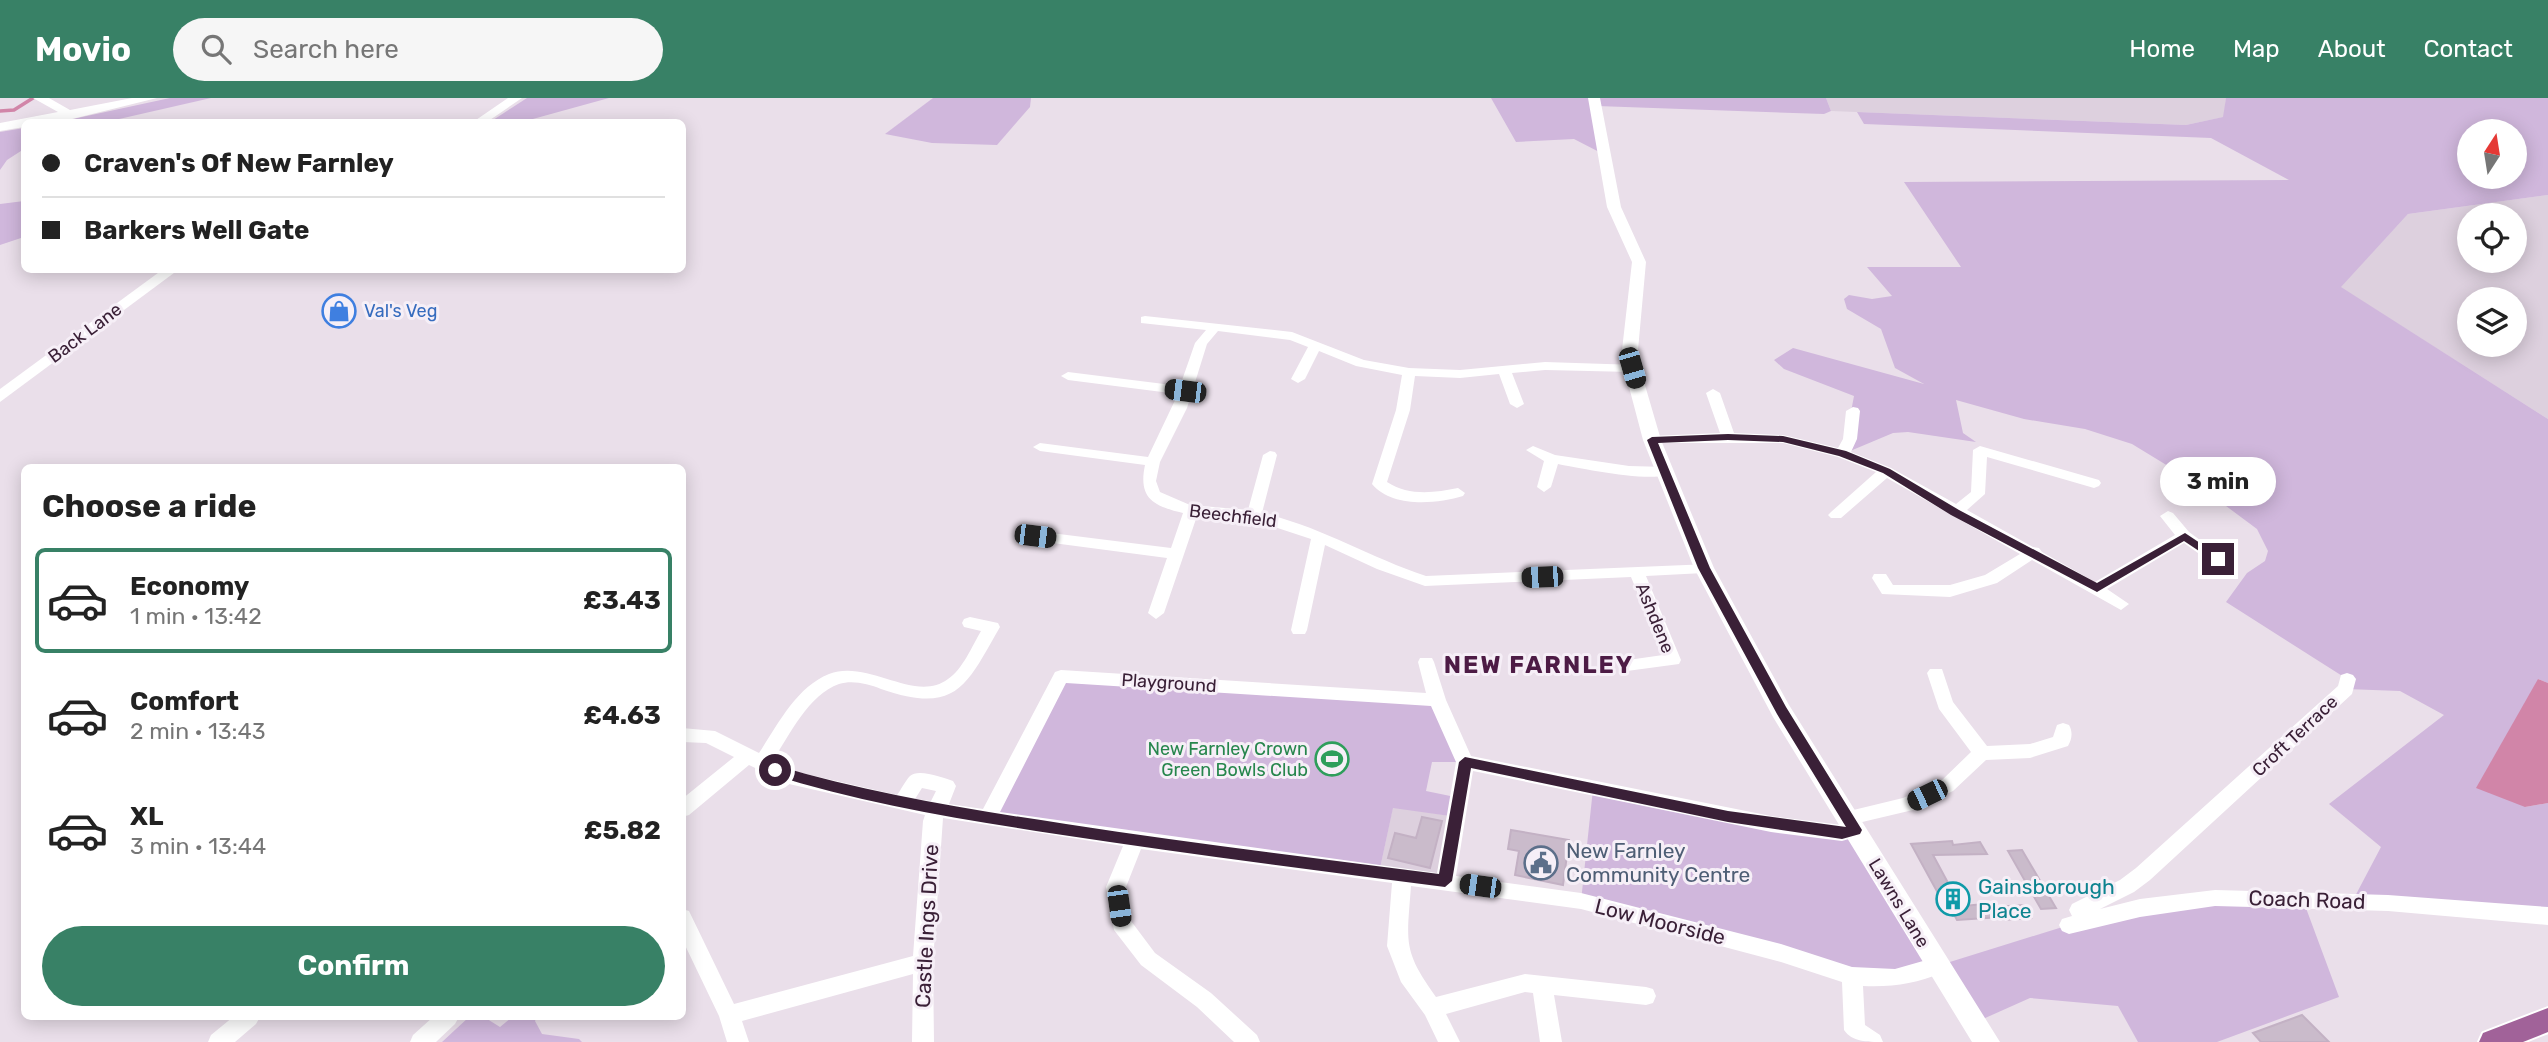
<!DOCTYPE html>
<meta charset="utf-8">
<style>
:root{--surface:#fff;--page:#f6f6f6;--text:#222;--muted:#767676;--line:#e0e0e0;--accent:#388166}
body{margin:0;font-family:Rubik,sans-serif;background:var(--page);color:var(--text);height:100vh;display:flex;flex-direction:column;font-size:26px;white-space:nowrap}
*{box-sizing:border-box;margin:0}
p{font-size:23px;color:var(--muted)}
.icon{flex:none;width:38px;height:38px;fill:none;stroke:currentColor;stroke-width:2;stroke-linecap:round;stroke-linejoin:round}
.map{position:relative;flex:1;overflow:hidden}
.panel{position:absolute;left:21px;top:366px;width:665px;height:556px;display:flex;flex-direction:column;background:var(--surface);border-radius:10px;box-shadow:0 4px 18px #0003}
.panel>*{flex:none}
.guide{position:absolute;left:21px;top:21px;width:665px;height:154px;border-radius:10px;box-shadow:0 4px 18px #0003;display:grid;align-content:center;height:154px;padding:0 21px;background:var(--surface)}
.needle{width:46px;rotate:12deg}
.controls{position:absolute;left:2457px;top:21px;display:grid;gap:14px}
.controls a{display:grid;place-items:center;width:70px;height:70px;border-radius:50%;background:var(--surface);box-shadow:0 4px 18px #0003;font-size:35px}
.end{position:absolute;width:32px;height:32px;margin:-16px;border:9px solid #3a2037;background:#fff;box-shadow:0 0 0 4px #fff}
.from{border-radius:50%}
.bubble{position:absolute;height:49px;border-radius:24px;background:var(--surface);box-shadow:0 4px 18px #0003;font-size:23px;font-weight:700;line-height:49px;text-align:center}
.car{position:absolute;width:21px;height:42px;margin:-21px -10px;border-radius:9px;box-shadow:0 0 5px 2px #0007;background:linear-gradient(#222 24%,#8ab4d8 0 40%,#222 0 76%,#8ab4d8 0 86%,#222 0)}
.guide b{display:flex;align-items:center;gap:24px;height:66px;font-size:26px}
.guide b+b{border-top:2px solid var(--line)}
.guide i{width:18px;height:18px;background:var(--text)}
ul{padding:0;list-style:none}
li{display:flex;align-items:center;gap:21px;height:105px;margin:0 14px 10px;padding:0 7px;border:4px solid transparent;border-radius:10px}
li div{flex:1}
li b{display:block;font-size:26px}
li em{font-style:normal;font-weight:700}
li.active{border-color:var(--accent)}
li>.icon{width:63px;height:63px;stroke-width:1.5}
h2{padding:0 21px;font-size:32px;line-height:84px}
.button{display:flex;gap:14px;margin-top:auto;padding:14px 21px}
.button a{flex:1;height:80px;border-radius:42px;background:var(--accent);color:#fff;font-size:28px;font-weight:700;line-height:80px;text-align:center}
header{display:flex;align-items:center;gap:42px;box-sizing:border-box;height:98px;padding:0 35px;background:var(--accent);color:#fff}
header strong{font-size:33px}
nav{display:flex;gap:38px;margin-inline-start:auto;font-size:24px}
.search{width:490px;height:63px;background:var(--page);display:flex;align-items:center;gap:18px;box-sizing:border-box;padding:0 24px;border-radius:38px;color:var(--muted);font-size:26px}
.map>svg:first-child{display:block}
.built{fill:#ddd0de;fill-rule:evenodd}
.green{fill:#d0b7dc;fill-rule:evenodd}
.water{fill:#d185a8}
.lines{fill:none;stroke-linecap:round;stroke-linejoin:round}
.stream{stroke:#d185a8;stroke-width:3.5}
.building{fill:#cabbcb;stroke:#c3b1c4;stroke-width:2}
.primary-casing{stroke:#fff;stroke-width:4}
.minor{fill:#fff;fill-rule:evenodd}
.tertiary{fill:#fff;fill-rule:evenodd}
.primary{fill:#a16299;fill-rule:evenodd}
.route{fill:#3a2037}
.labels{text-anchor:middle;stroke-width:6;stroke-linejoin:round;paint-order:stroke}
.shop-label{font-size:18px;fill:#366cbe;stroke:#f6eff7;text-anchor:start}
.street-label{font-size:18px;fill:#3a2037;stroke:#f6eff7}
.leisure-label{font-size:18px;fill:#27864d;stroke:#f6eff7;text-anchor:end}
.near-service-label{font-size:21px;fill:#4e5e75;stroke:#f6eff7;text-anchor:start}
.near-culture-label{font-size:21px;fill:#0d838f;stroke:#f6eff7;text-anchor:start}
.near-street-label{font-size:21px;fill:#3a2037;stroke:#f6eff7}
.district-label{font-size:24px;font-weight:bold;letter-spacing:2px;fill:#4d1b45;stroke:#f6eff7}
</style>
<header>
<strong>Movio</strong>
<div class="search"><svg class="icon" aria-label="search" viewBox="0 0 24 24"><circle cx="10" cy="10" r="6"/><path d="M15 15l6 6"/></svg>Search here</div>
<nav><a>Home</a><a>Map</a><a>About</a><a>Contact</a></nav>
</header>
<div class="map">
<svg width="2548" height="944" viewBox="0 0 2548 944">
<rect width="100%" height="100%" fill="#eadfea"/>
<!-- built -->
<g class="built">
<path d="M1826 0H2226L2224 19 2186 27 1831 13Z"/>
<path d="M2548 97V321L2340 189 2408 116ZM2469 117H2515V163H2469ZM2469 201H2515V247H2469Z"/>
<path d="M1393 709 1457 719 1445 783 1379 775Z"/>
</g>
<!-- green -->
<g class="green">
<path d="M170 0H211L106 24H59Z"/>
<path d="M527 0H609L522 24H490Z"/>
<path d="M933 0H1031L1030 9 997 47 932 45 885 36Z"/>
<path d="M1491 0H1826L1831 13 1824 16 1597 8 1605 57 1574 41 1516 44Z"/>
<path d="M2226 0H2548V97L2408 116 2341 189 2548 321V585L2538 581 2525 709 2548 705V818L2352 804 2381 749 2329 706 2444 617 2400 593 2346 591 2347 581 2226 504 2247 475 2265 463 2268 453 2257 431 2191 382 2132 346 2085 331 2024 321 1956 302 1963 335 1976 344 1908 334 1893 335 1843 356 1854 298 1784 271 1774 262 1793 250 1924 286 1895 270 1881 231 1847 211 1844 201 1849 197 1872 201 1892 198 1867 169H1961L1904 84 2289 82 2211 40 1864 26 1857 14 2186 27 2223 19ZM2469 33H2515V79H2469Z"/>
<path d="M24 30V51L7 62 0 72V34Z"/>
<path d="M24 103V139L0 147V106Z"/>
<path d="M1061 578 1437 602 1465 664H1432L1426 693 1460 700 1457 719 1393 710 1379 775 988 719Z"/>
<path d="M1593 691 1855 732 1937 868 2069 827 2140 810 2303 802 2339 899 2217 944H2138L2118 908 2030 900 1974 925 1937 868 1895 880 1581 803Z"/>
<path d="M469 919H484L500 929 512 919H537L535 923 542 936 579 941 582 944H442Z"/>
</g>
<!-- water -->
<path class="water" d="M2538 581 2548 585V705L2525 709 2476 690Z"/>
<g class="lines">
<!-- stream -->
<path class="stream" d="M0 13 14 12 33 0"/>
</g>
<!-- building -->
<g class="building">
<path d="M1422 719 1442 723 1430 770 1388 760 1395 735 1416 740Z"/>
<path d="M1511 732 1569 742 1563 787 1515 777 1519 753 1508 751Z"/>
<path d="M1952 743 1953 747 1980 744 1987 756 1933 757 1954 796H1958L1964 808 1993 805 2000 819 1957 822 1944 797H1948H1939L1911 746Z"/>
<path d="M2022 752 2056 810 2041 811 2008 753Z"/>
<path d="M2024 807 2031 820 2002 822 1995 809Z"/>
<path d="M2302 917 2329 944H2261L2253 935Z"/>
</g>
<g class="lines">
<defs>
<path id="primary" d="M2548 910V934L2523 944H2479L2483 935Z"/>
</defs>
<!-- primary casing -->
<use href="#primary" class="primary-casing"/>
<!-- minor -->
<g class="minor">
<path d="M1145 218 1292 234 1364 262 1409 270 1460 272 1545 264 1637 267 1639 270 1632 274 1545 272 1512 275 1524 306 1517 310 1510 306 1499 276 1460 280 1415 278 1410 312 1387 384C1408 398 1434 395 1458 390L1465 395 1463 398C1436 406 1392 410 1372 386L1396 312 1402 277 1356 268 1319 253 1305 281 1298 285 1291 281 1308 249 1290 242 1218 233 1207 246 1187 310 1160 364 1156 383 1160 394 1190 407 1248 412 1263 357 1270 353 1275 354 1277 357 1262 415C1320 428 1369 459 1426 478L1710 466 1712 470 1704 475 1646 478 1681 562 1679 566 1627 573 1621 571 1619 567 1621 563 1663 557 1631 479 1425 488 1377 471 1325 447 1307 532 1305 536H1293L1291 532 1311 441 1256 423 1197 418 1164 515 1156 521 1148 515 1167 460 1030 442 1027 438 1030 434 1035 433 1171 450 1183 415C1153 408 1138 400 1145 367L1040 353 1033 349 1040 345 1148 359 1178 296 1068 282 1061 278 1068 274 1180 288 1195 245 1206 232 1141 225V219Z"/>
<path d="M1713 291 1720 295 1734 335 1783 337 1838 350 1843 341 1846 313 1853 309 1858 310 1860 313 1857 341 1851 354 1891 370 1956 406 1971 394 1973 352 1980 348 2099 382 2101 385 2099 388 2094 390 1987 359 1985 396 1967 412 2033 449 2039 450 2042 454 2095 484 2175 437 2160 418 2168 413 2173 415 2189 434 2226 461 2218 466 2212 465 2184 445 2107 491 2129 506 2121 512 2032 462 1997 485 1950 499 1882 496 1872 480 1874 476H1886L1893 487H1950L1985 477 2020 456 1887 380 1841 420H1831L1828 417 1831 414 1876 374 1838 359 1783 345H1647L1645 342 1652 338 1720 335 1706 295Z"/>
<path d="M1533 348 1555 357 1629 368 1666 369 1673 374C1660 387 1579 370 1558 366L1551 389 1544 394 1537 389 1544 363 1526 352Z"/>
<path d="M970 519 998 525 1000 529C966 588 957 617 881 591 868 586 853 582 839 586 809 596 789 638 773 662L793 673 897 697C901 692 905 683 910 678 918 670 944 680 953 683L956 688 949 706 983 711 1055 574 1061 572 1426 595 1418 564 1420 560H1432L1434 564 1446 602 1471 658 1771 718 1842 727H1845L1839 720 1841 715 1903 700 1941 683 1971 654 1939 611 1927 575 1930 571H1942L1953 604 1987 648 2030 646 2053 639 2057 627 2063 625 2069 627C2073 634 2072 641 2068 648L2030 660 1986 662 1953 693 1913 712 1858 725 1864 732 1862 737 1842 743 1771 734 1473 673 1456 778 1581 795 1781 846 1852 869 1895 871 1937 859 1944 862 1947 868 1944 874C1914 886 1895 889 1863 888L1865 927 1880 937 1883 944C1867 944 1852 944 1844 932L1842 884 1781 864 1581 811 1411 788C1407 844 1402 852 1436 899L1525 876 1646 889 1653 891 1656 898 1653 905 1646 907 1554 897 1562 944H1540L1533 895 1525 894 1446 916 1460 944H1438L1425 917 1401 884 1387 848 1392 785 1141 751 1126 789 1131 823 1155 855 1211 895 1257 937 1260 944H1234L1197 909 1141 867 1114 832 1106 789 1123 748 943 720 933 864 934 944H912L913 876 742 923 749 944H727L719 918 682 841V811L689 813 734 906 913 858 923 723 925 717 789 686 749 667 689 717 682 719V701L734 659 706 645 682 644V630L715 633 759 655C777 628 796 589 829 576 869 561 915 606 948 581 963 571 972 548 981 533L964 529 962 525 964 521ZM1066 585 1431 608 1456 664 1437 775 1000 714ZM922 690 936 693 931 703 915 701Z"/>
<path d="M2347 575 2353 577 2356 581 2352 596 2150 782 2134 794 2100 811 2140 801 2215 792 2388 797 2548 809V827L2388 813 2215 808 2140 819 2069 836 2062 833 2059 827 2062 821 2072 818 2069 812 2072 806 2120 782 2136 770 2338 588 2341 577Z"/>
<path d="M233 919H260L256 926 235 944H208L211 937Z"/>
<path d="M433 919H459L455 926 436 944H410L413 937Z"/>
</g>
<!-- tertiary -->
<g class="tertiary">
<path d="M33 0H49L70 12 132 0H157L68 22 24 24V29L0 33V25L58 14Z"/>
<path d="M508 0H522L487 24H473Z"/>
<path d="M1588 0H1600L1621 109 1646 164 1638 252 1640 270 1661 342 1714 470 1789 607 2000 944H1972L1773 619 1694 470 1643 342 1624 270 1622 252 1632 164 1607 109Z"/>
<path d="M162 172H178L0 304V291Z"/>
</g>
<!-- primary -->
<use href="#primary" class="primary"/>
</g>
<!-- route -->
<path class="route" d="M1728 336 1783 338 1846 353 1890 371 1959 412 2097 485 2185 435 2224 461 2214 463 2184 443 2097 494 1951 417 1883 375 1839 358 1783 344 1728 342 1658 345 1710 470 1786 609 1862 732 1860 736 1842 741 1728 724 1471 670 1452 783 1445 789C1315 772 1185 756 1056 736 959 721 864 706 770 676L769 672 775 667C871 696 967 711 1066 726 1190 745 1315 760 1439 776L1459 664 1465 659 1728 713 1846 729 1777 616 1698 470 1647 342 1652 339Z"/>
<!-- icons -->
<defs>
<symbol id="shop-ring" viewBox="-11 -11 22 22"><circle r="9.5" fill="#f6eff7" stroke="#3f7fe0" stroke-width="1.5"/><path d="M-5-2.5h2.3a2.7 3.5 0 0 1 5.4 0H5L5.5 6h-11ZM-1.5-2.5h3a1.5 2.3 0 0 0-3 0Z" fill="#3f7fe0"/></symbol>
<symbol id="stadium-ring" viewBox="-11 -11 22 22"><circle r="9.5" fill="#f6eff7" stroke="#2e9e5b" stroke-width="1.5"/><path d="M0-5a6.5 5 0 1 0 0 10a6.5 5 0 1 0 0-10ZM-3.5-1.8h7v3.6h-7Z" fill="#2e9e5b"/></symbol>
<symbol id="civic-ring" viewBox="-11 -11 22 22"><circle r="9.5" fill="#f6eff7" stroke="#5c6f8a" stroke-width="1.5"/><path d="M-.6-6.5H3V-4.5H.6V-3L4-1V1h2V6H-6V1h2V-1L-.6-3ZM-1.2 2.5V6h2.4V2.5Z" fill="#5c6f8a"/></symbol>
<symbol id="building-ring" viewBox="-11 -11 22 22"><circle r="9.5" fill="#f6eff7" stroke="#0f9aa8" stroke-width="1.5"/><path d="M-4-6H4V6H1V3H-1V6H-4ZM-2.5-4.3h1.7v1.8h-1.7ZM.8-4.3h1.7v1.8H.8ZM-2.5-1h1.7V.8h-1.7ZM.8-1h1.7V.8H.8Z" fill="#0f9aa8"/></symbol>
</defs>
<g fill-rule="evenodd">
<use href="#shop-ring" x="320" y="194" width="38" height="38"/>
<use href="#stadium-ring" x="1313" y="642" width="38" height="38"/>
<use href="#civic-ring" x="1522" y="746" width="38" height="38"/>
<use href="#building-ring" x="1934" y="782" width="38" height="38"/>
</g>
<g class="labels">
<!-- shop labels -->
<g class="shop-label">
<text x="364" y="219">Val's Veg</text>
</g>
<!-- street labels -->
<g class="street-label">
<text transform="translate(85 235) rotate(-37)" y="6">Back Lane</text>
<text transform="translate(1233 418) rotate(7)" y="6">Beechfield</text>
<text transform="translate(1655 520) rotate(68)" y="6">Ashdene</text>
<text transform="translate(1169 585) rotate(4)" y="6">Playground</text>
<text transform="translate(2295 638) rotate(-43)" y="6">Croft Terrace</text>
<text transform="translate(1899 805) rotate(59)" y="6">Lawns Lane</text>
</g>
<!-- leisure labels -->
<g class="leisure-label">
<text x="1308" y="657">New Farnley Crown<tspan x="1308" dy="21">Green Bowls Club</tspan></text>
</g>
<!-- near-service labels -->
<g class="near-service-label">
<text x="1566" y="760">New Farnley<tspan x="1566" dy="24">Community Centre</tspan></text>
</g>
<!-- near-culture labels -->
<g class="near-culture-label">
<text x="1978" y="796">Gainsborough<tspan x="1978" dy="24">Place</tspan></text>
</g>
<!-- near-street labels -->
<g class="near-street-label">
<text transform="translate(2307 802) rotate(2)" y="7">Coach Road</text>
<text transform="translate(1660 824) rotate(14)" y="7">Low Moorside</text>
<text transform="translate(927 828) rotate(-87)" y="7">Castle Ings Drive</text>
</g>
<!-- district labels -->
<g class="district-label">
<text x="1539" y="575">NEW FARNLEY</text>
</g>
</g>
</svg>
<div class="controls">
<a><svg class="needle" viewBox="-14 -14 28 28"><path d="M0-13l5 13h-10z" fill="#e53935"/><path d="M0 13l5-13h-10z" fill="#767676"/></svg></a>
<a><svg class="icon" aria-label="locate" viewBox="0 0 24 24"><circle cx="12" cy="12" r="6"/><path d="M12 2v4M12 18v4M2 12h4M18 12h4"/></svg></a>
<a><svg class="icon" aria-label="layers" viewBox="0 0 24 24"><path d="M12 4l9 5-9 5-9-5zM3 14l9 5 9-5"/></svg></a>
</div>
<i class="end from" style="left:775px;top:672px"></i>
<i class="end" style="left:2218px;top:461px"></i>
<div class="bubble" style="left:2160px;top:359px;width:116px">3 min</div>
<i class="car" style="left:1632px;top:270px;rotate:164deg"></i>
<i class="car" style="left:1185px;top:293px;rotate:277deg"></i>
<i class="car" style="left:1035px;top:438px;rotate:97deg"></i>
<i class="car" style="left:1542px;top:479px;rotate:268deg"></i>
<i class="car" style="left:1927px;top:697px;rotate:244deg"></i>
<i class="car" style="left:1480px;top:788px;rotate:278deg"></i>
<i class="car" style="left:1119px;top:808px;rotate:172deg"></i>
<div class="guide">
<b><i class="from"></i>Craven's Of New Farnley</b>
<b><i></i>Barkers Well Gate</b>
</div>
<section class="panel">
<h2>Choose a ride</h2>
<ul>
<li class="active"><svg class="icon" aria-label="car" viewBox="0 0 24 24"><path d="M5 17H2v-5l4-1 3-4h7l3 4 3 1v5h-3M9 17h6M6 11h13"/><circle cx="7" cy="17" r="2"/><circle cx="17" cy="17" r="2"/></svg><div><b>Economy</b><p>1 min · 13:42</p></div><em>£3.43</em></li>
<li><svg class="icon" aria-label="car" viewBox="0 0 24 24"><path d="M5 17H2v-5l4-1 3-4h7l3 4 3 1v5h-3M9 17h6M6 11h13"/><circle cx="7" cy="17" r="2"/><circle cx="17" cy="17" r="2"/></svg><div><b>Comfort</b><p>2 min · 13:43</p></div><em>£4.63</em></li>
<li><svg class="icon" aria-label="car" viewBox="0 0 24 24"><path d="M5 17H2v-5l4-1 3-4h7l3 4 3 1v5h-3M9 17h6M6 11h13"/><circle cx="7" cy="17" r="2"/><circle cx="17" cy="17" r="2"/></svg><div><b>XL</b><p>3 min · 13:44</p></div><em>£5.82</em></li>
</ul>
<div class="button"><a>Confirm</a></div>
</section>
</div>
